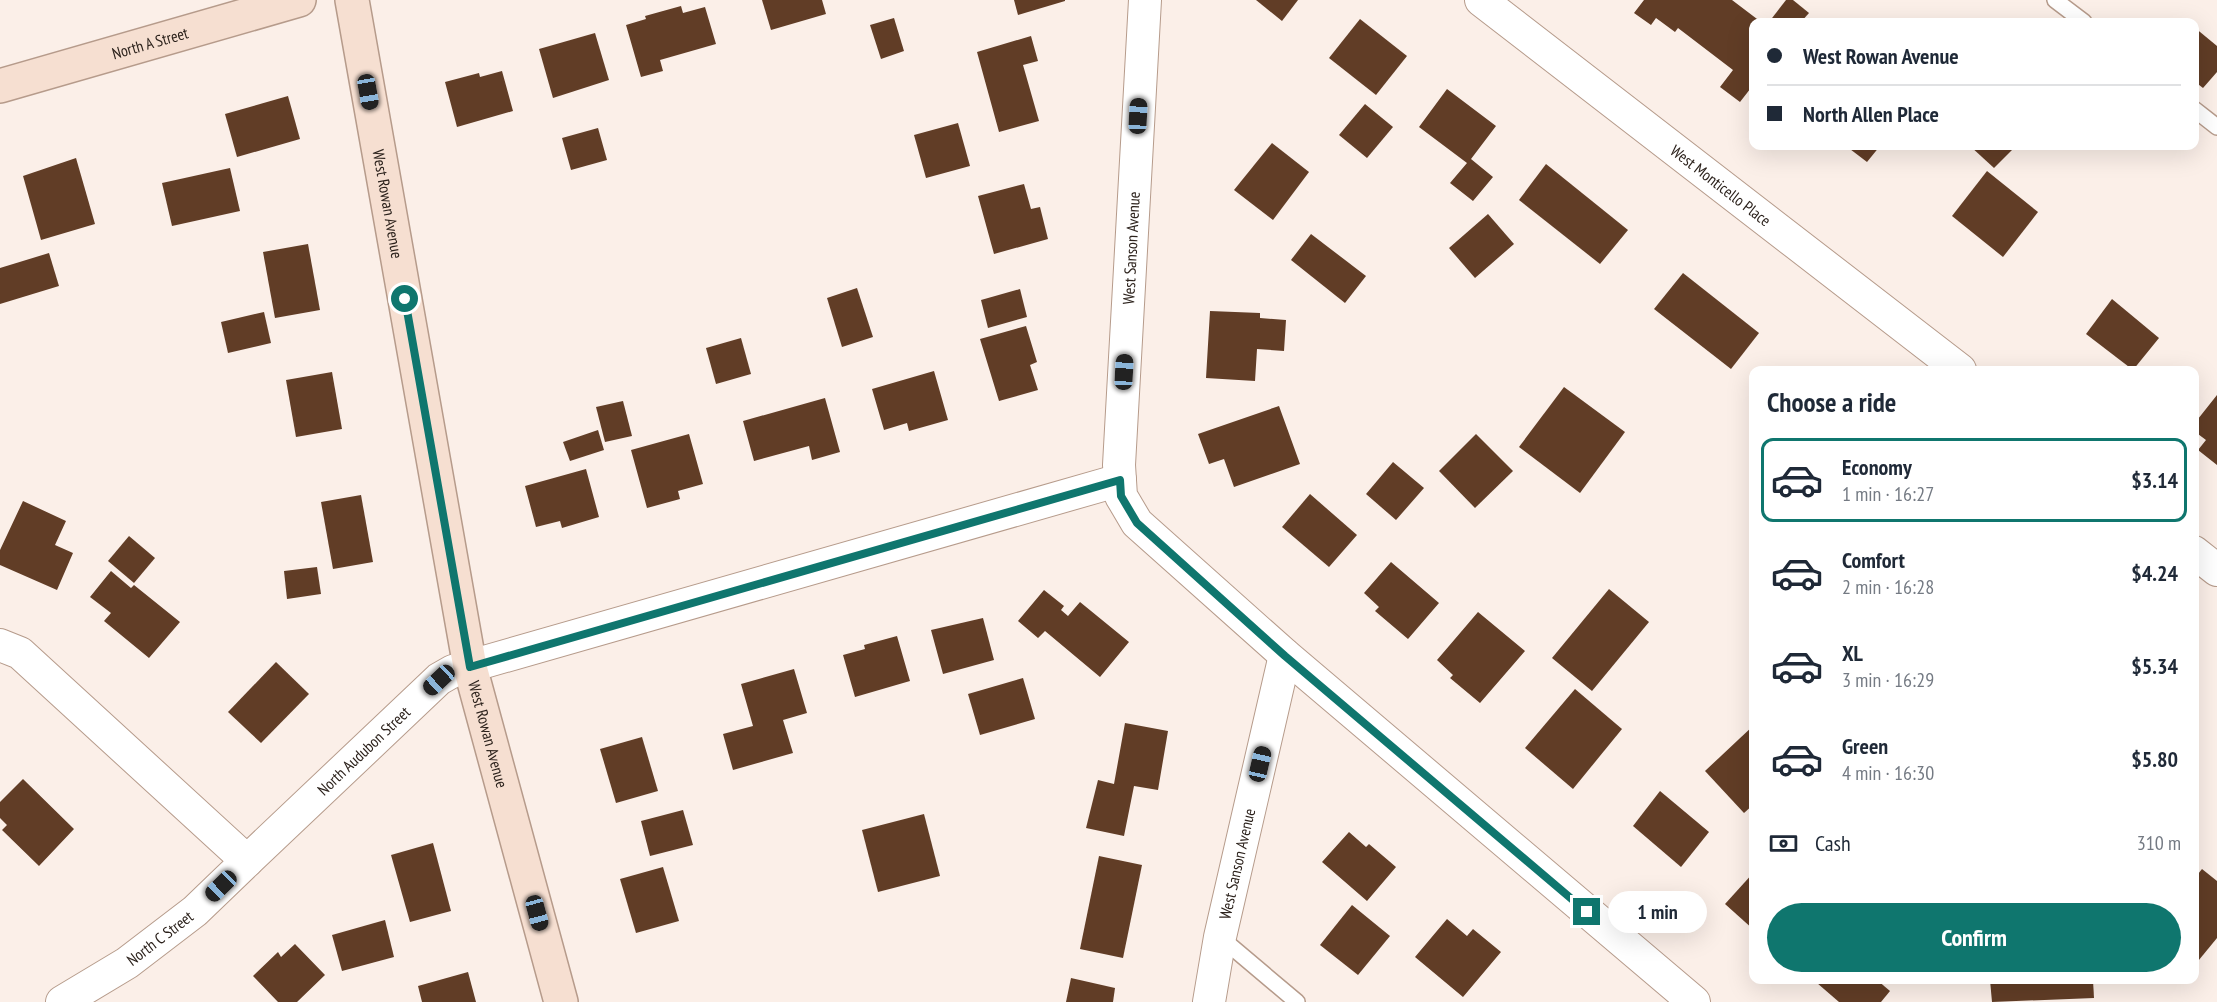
<!DOCTYPE html>
<meta charset="utf-8">
<style>
:root{--surface:#fff;--page:#f2f2f3;--text:#1f2937;--muted:#747a83;--line:#e0e1e3;--accent:#0f766e}
body{margin:0;font-family:"PT Sans Narrow",sans-serif;background:var(--page);color:var(--text);height:100vh;display:flex;flex-direction:column;font-size:22px;white-space:nowrap}
*{box-sizing:border-box;margin:0}
p{font-size:20px;color:var(--muted)}
.icon{flex:none;width:33px;height:33px;fill:none;stroke:currentColor;stroke-width:2;stroke-linecap:round;stroke-linejoin:round}
.map{position:relative;flex:1;overflow:hidden}
.side{position:absolute;left:1749px;top:366px;width:450px;height:618px;display:flex;flex-direction:column;background:var(--surface);border-radius:12px;box-shadow:0 6px 24px #0002}
.side>*{flex:none}
.banner{position:absolute;left:1749px;top:18px;width:450px;height:132px;border-radius:12px;box-shadow:0 6px 24px #0002;display:grid;align-content:center;height:132px;padding:0 18px;background:var(--surface)}
.end{position:absolute;width:27px;height:27px;margin:-14px;border:8px solid #0f766e;background:#fff;box-shadow:0 0 0 3px #fff}
.from{border-radius:50%}
.bubble{position:absolute;height:42px;border-radius:21px;background:var(--surface);box-shadow:0 6px 24px #0002;font-size:20px;font-weight:600;line-height:42px;text-align:center}
.car{position:absolute;width:18px;height:36px;margin:-18px -9px;border-radius:8px;box-shadow:0 0 4px 2px #0007;background:linear-gradient(#222 24%,#8ab4d8 0 40%,#222 0 76%,#8ab4d8 0 86%,#222 0)}
.banner b{display:flex;align-items:center;gap:21px;height:57px;font-size:22px}
.banner b+b{border-top:2px solid var(--line)}
.banner i{width:15px;height:15px;background:var(--text)}
ul{padding:0;list-style:none}
li{display:flex;align-items:center;gap:18px;height:84px;margin:0 12px 9px;padding:0 6px;border:3px solid transparent;border-radius:12px}
li div{flex:1}
li b{display:block;font-size:22px}
li em{font-style:normal;font-weight:600}
li.current{border-color:var(--accent)}
li>.icon{width:54px;height:54px;stroke-width:1.5}
h2{padding:0 18px;font-size:27px;line-height:72px}
.pay{display:flex;align-items:center;gap:15px;height:66px;padding:0 18px;font-size:22px}
.pay p{margin-inline-start:auto}
.button{display:flex;gap:12px;margin-top:auto;padding:12px 18px}
.button a{flex:1;height:69px;border-radius:36px;background:var(--accent);color:#fff;font-size:24px;font-weight:600;line-height:69px;text-align:center}
.map>svg:first-child{display:block}
.building{fill:#613d26}
.lines{fill:none;stroke-linecap:round;stroke-linejoin:round}
.lane-casing{stroke:#b69b8b;stroke-width:18}
.street-casing{stroke:#b69b8b;stroke-width:34}
.secondary-casing{stroke:#b69b8b;stroke-width:36}
.lane{stroke:#fff;stroke-width:15}
.street{stroke:#fff;stroke-width:32}
.secondary{stroke:#f6dfd1;stroke-width:33}
.route{stroke:#0f766e;stroke-width:8}
.labels{text-anchor:middle;stroke-width:6;stroke-linejoin:round;paint-order:stroke}
.street-label{font-size:16px;fill:#2c221c;stroke:#fff}
</style>
<div class="map">
<svg width="2217" height="1002" viewBox="0 0 2217 1002">
<rect width="100%" height="100%" fill="#fbefe8"/>
<!-- building -->
<g class="building">
<path d="M762 0H822L826 14 771 30Z"/>
<path d="M1014 0H1065V1L1018 15Z"/>
<path d="M1256 0H1298L1282 21Z"/>
<path d="M1644 0H1732L1761 22H1754V84L1740 102 1720 87 1733 70 1678 28 1675 32 1656 18 1651 25 1634 13Z"/>
<path d="M1786 0H1793L1809 13 1801 22H1769Z"/>
<path d="M681 6 683 13 705 7 716 44 660 60 663 71 641 77 626 25 646 19 645 16Z"/>
<path d="M894 18 904 51 881 59 870 25Z"/>
<path d="M1360 19 1407 56 1376 95 1329 58Z"/>
<path d="M2194 27 2217 46V72L2203 88 2194 81Z"/>
<path d="M595 33 609 80 553 98 539 49Z"/>
<path d="M1031 36 1038 61 1023 65 1039 121 999 132 977 52Z"/>
<path d="M502 71 513 111 457 127 445 82 479 73 480 77Z"/>
<path d="M1447 89 1496 126 1471 159 1493 177 1473 201 1450 183 1467 163 1419 127Z"/>
<path d="M288 96 300 139 237 157 225 114Z"/>
<path d="M1365 104 1393 127 1367 158 1339 135Z"/>
<path d="M958 123 970 166 926 178 914 135Z"/>
<path d="M598 128 607 160 571 170 562 138Z"/>
<path d="M1272 143 1309 172 1273 220 1234 190Z"/>
<path d="M1846 146H1880L1867 162Z"/>
<path d="M1970 146H2016L1994 168Z"/>
<path d="M76 158 95 224 41 240 23 176Z"/>
<path d="M1546 164 1628 230 1600 264 1519 200Z"/>
<path d="M230 168 240 211 172 226 162 183Z"/>
<path d="M1987 171 2038 212 2003 257 1952 216Z"/>
<path d="M1024 184 1031 209 1040 207 1048 239 994 254 978 196Z"/>
<path d="M1488 214 1514 244 1475 278 1449 248Z"/>
<path d="M1311 234 1366 276 1345 303 1291 260Z"/>
<path d="M308 244 320 310 275 318 263 252Z"/>
<path d="M49 253 59 286 0 304V268Z"/>
<path d="M1683 273 1759 333 1731 369 1654 309Z"/>
<path d="M857 288 873 337 842 347 827 298Z"/>
<path d="M1020 289 1027 317 988 328 981 300Z"/>
<path d="M2112 299 2159 338 2133 370 2086 334Z"/>
<path d="M1210 311 1260 313V318L1286 320 1284 351 1257 349 1255 381 1206 378Z"/>
<path d="M264 312 271 343 228 353 221 322Z"/>
<path d="M1026 326 1037 362 1030 365 1038 390 999 401 980 339Z"/>
<path d="M741 338 751 374 716 384 706 348Z"/>
<path d="M934 371 948 420 909 431 907 423 884 430 872 389Z"/>
<path d="M332 372 342 429 296 437 286 380Z"/>
<path d="M1564 387 1625 432 1580 493 1519 447Z"/>
<path d="M2217 395V465L2198 450 2206 440 2194 431V424Z"/>
<path d="M825 398 840 452 812 460 809 446 754 461 743 421Z"/>
<path d="M623 401 632 436 605 442 596 407Z"/>
<path d="M1279 406 1300 464 1234 487 1224 459 1209 464 1198 434Z"/>
<path d="M598 430 604 450 570 461 563 442Z"/>
<path d="M689 434 703 484 678 491 680 499 647 508 631 450Z"/>
<path d="M1476 434 1513 471 1475 508 1439 471Z"/>
<path d="M1393 462 1424 488 1396 520 1366 494Z"/>
<path d="M586 469 599 517 562 528 560 521 536 527 525 486Z"/>
<path d="M1310 494 1357 535 1329 567 1282 527Z"/>
<path d="M361 495 373 562 333 569 321 502Z"/>
<path d="M23 501 66 521 55 545 73 553 57 590 0 565V550Z"/>
<path d="M129 536 155 558 134 583 108 561Z"/>
<path d="M1391 562 1439 603 1408 639 1375 611 1379 607 1364 593Z"/>
<path d="M317 567 321 594 287 599 284 571Z"/>
<path d="M111 571 131 588 134 585 180 622 149 658 104 621 111 613 90 597Z"/>
<path d="M1609 589 1649 622 1592 691 1552 658Z"/>
<path d="M1044 590 1064 606 1061 610 1068 616 1080 602 1129 642 1100 677 1045 631 1038 638 1018 621Z"/>
<path d="M1478 612 1525 651 1480 703 1450 678 1453 675 1437 660Z"/>
<path d="M983 618 994 660 943 674 931 630Z"/>
<path d="M897 636 910 681 855 697 843 655 865 649 864 645Z"/>
<path d="M276 662 309 694 261 743 228 712Z"/>
<path d="M794 669 807 713 783 720 793 753 733 770 723 734 753 726 741 684Z"/>
<path d="M1023 678 1035 719 980 735 968 694Z"/>
<path d="M1575 689 1622 729 1573 789 1525 748Z"/>
<path d="M1125 723 1168 731 1158 790 1134 786 1124 836 1086 828 1098 780 1114 784Z"/>
<path d="M1754 725V804L1744 813 1705 771Z"/>
<path d="M642 737 658 791 616 803 600 749Z"/>
<path d="M23 779 74 829 39 866 2 830 7 825 0 818V802Z"/>
<path d="M1660 791 1709 832 1681 867 1633 826Z"/>
<path d="M683 810 693 845 650 856 641 821Z"/>
<path d="M924 814 940 876 878 892 862 830Z"/>
<path d="M1349 832 1366 847 1369 844 1396 867 1367 901 1322 862Z"/>
<path d="M433 843 451 911 410 922 391 855Z"/>
<path d="M1099 856 1142 865 1123 958 1080 949Z"/>
<path d="M663 867 679 921 636 933 620 879Z"/>
<path d="M2202 869 2217 881V938L2194 966V879Z"/>
<path d="M1754 872V930L1725 904Z"/>
<path d="M1352 905 1390 936 1358 975 1320 945Z"/>
<path d="M1447 919 1467 936 1473 929 1501 952 1463 997 1415 957Z"/>
<path d="M385 920 394 957 342 971 332 935Z"/>
<path d="M295 944 325 975 297 1002H278L253 976 278 952 281 957Z"/>
<path d="M468 972 476 1002H422L418 986Z"/>
<path d="M1071 978 1115 988 1113 1002H1066Z"/>
<path d="M1821 980H1877L1890 991 1881 1002H1839L1817 983Z"/>
<path d="M1990 980H2093L2094 998 1992 1002Z"/>
</g>
<g class="lines">
<defs>
<g id="lane">
<path d="M2055 0 2084 22"/>
<path d="M2194 109 2217 127"/>
<path d="M1220 937 1297 1002"/>
</g>
<g id="street">
<path d="M1145 0 1119 465 1121 496 1137 523 1285 655 1694 1002"/>
<path id="s1" d="M1481 0 1960 370"/>
<path d="M2194 552 2217 570"/>
<path id="s2" d="M0 645 20 653 247 861 439 679 453 671 1120 480"/>
<path id="s3" d="M62 1002 127 963 195 911 247 861"/>
<path id="s4" d="M1209 1002 1220 937 1285 655"/>
</g>
<g id="secondary">
<path id="s5" d="M352 0 470 667 561 1002"/>
<path id="s6" d="M0 86 299 0"/>
</g>
</defs>
<!-- lane casing -->
<use href="#lane" class="lane-casing"/>
<!-- street casing -->
<use href="#street" class="street-casing"/>
<!-- secondary casing -->
<use href="#secondary" class="secondary-casing"/>
<!-- lane -->
<use href="#lane" class="lane"/>
<!-- street -->
<use href="#street" class="street"/>
<!-- secondary -->
<use href="#secondary" class="secondary"/>
</g>
<g class="lines">
<!-- route -->
<path class="route" d="M405 299 470 667 1120 480 1121 496 1137 523 1285 656 1587 912"/>
</g>
<g class="labels">
<!-- street labels -->
<g class="street-label">
<text dy="6" stroke="none"><textPath href="#s6" startOffset="156">North A Street</textPath></text>
<text dy="6" stroke="none"><textPath href="#s1" startOffset="303">West Monticello Place</textPath></text>
<text dy="6" stroke="none"><textPath href="#s5" startOffset="207">West Rowan Avenue</textPath></text>
<text transform="translate(1131 248) rotate(-87)" y="6">West Sanson Avenue</text>
<text dy="6" stroke="none"><textPath href="#s5" startOffset="747">West Rowan Avenue</textPath></text>
<text dy="6" stroke="none"><textPath href="#s2" startOffset="490">North Audubon Street</textPath></text>
<text dy="6" stroke="none"><textPath href="#s4" startOffset="141">West Sanson Avenue</textPath></text>
<text dy="6" stroke="none"><textPath href="#s3" startOffset="117">North C Street</textPath></text>
</g>
</g>
</svg>
<i class="end from" style="left:405px;top:299px"></i>
<i class="end" style="left:1587px;top:912px"></i>
<div class="bubble" style="left:1608px;top:891px;width:99px">1 min</div>
<i class="car" style="left:368px;top:92px;rotate:170deg"></i>
<i class="car" style="left:1138px;top:116px;rotate:3deg"></i>
<i class="car" style="left:1124px;top:372px;rotate:3deg"></i>
<i class="car" style="left:439px;top:680px;rotate:227deg"></i>
<i class="car" style="left:1260px;top:764px;rotate:13deg"></i>
<i class="car" style="left:221px;top:886px;rotate:226deg"></i>
<i class="car" style="left:537px;top:913px;rotate:165deg"></i>
<div class="banner">
<b><i class="from"></i>West Rowan Avenue</b>
<b><i></i>North Allen Place</b>
</div>
<section class="side">
<h2>Choose a ride</h2>
<ul>
<li class="current"><svg class="icon" aria-label="car" viewBox="0 0 24 24"><path d="M5 17H2v-5l4-1 3-4h7l3 4 3 1v5h-3M9 17h6M6 11h13"/><circle cx="7" cy="17" r="2"/><circle cx="17" cy="17" r="2"/></svg><div><b>Economy</b><p>1 min · 16:27</p></div><em>$3.14</em></li>
<li><svg class="icon" aria-label="car" viewBox="0 0 24 24"><path d="M5 17H2v-5l4-1 3-4h7l3 4 3 1v5h-3M9 17h6M6 11h13"/><circle cx="7" cy="17" r="2"/><circle cx="17" cy="17" r="2"/></svg><div><b>Comfort</b><p>2 min · 16:28</p></div><em>$4.24</em></li>
<li><svg class="icon" aria-label="car" viewBox="0 0 24 24"><path d="M5 17H2v-5l4-1 3-4h7l3 4 3 1v5h-3M9 17h6M6 11h13"/><circle cx="7" cy="17" r="2"/><circle cx="17" cy="17" r="2"/></svg><div><b>XL</b><p>3 min · 16:29</p></div><em>$5.34</em></li>
<li><svg class="icon" aria-label="car" viewBox="0 0 24 24"><path d="M5 17H2v-5l4-1 3-4h7l3 4 3 1v5h-3M9 17h6M6 11h13"/><circle cx="7" cy="17" r="2"/><circle cx="17" cy="17" r="2"/></svg><div><b>Green</b><p>4 min · 16:30</p></div><em>$5.80</em></li>
</ul>
<div class="pay"><svg class="icon" aria-label="cash" viewBox="0 0 24 24"><path d="M3 7h18v10H3z"/><circle cx="12" cy="12" r="2"/></svg>Cash<p>310 m</p></div>
<div class="button"><a>Confirm</a></div>
</section>
</div>
